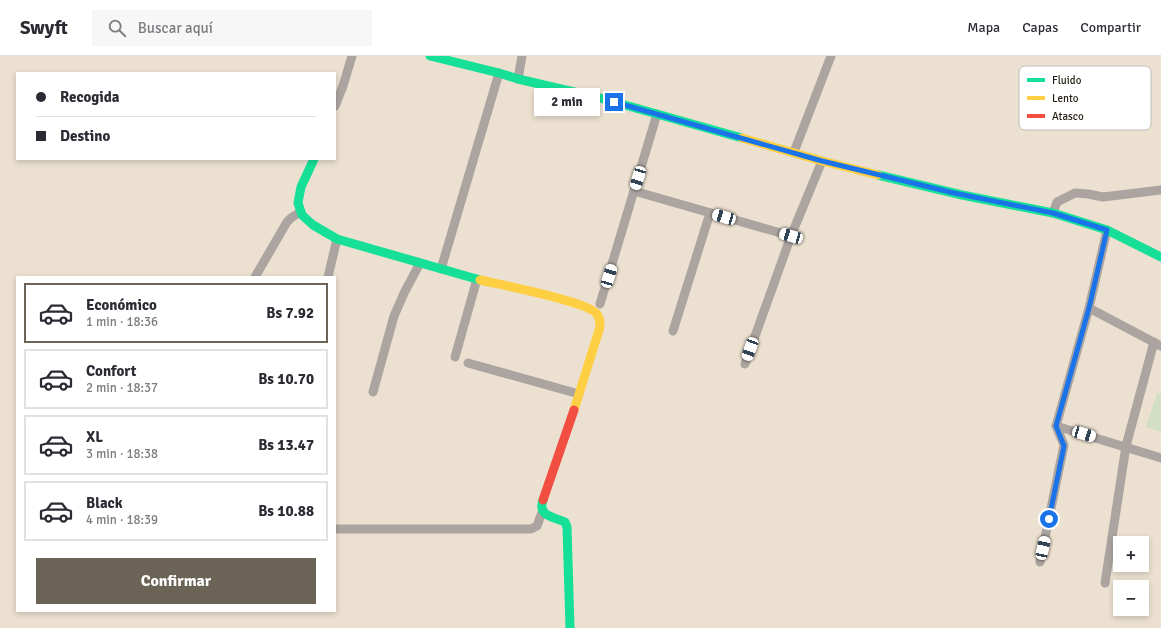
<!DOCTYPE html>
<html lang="es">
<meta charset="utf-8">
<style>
:root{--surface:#fff;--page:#f7f7f7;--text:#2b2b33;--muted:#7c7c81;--line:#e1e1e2;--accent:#6b6355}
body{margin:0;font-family:Signika,sans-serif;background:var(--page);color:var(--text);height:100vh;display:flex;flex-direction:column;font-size:15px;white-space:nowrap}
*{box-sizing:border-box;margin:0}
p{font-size:13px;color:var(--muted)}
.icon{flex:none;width:22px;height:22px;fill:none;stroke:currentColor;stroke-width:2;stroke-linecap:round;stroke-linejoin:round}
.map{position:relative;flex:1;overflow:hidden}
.drawer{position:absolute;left:16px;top:220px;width:320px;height:336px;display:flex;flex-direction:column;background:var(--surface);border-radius:0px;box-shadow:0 2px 6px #0003}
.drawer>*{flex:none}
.guide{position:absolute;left:16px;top:16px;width:320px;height:88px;border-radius:0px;box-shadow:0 2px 6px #0003;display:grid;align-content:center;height:88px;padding:0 20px;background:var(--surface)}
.fabs{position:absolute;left:1113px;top:480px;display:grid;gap:8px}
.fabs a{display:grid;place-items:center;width:36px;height:36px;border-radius:0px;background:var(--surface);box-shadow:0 2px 6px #0003;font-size:20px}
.end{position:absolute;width:18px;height:18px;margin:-9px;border:5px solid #1a73e8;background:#fff;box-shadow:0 0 0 2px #fff}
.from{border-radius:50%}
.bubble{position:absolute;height:28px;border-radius:0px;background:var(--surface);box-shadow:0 2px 6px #0003;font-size:13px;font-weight:800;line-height:28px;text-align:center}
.car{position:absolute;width:12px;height:24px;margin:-12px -6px;border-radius:5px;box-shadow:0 0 3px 1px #0007;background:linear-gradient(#fff 24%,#345 0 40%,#fff 0 76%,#345 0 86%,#fff 0)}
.guide b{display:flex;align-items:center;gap:14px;height:38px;font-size:15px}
.guide b+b{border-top:1px solid var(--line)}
.guide i{width:10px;height:10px;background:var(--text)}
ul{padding:7px 0 0;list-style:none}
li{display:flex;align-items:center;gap:12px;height:60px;margin:0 8px 6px;padding:0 12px;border:2px solid var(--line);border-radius:0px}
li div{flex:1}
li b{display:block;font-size:15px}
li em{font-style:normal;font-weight:800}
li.on{border-color:var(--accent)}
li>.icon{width:36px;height:36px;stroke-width:1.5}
.action{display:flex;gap:8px;margin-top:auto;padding:8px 20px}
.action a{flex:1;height:46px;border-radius:0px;background:var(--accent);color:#fff;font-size:16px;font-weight:800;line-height:46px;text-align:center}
header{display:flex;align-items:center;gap:24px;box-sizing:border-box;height:56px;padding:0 20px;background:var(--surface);border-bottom:1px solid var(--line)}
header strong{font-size:19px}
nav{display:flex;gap:22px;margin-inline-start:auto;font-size:14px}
.search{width:280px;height:36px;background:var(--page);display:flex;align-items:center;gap:10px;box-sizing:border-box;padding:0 14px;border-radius:0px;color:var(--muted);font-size:15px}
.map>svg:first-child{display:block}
.pitch{fill:#d2dfc3}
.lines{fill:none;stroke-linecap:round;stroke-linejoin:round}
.street{stroke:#aca4a0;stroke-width:9}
.fast{stroke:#16e098;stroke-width:9}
.slow{stroke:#ffcf43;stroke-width:9}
.jam{stroke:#f24e42;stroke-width:9}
.route{stroke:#1a73e8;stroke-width:5}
.key{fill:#fff;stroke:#bebcb8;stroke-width:1}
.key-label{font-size:11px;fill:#251f13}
</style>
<header>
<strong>Swyft</strong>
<div class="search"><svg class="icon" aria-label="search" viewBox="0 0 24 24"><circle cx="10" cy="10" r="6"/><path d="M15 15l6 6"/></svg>Buscar aquí</div>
<nav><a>Mapa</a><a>Capas</a><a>Compartir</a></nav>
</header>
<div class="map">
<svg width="1161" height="572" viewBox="0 0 1161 572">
<rect width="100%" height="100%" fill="#ece1d0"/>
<!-- pitch -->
<path class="pitch" d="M1157 337 1161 338V376L1146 371Z"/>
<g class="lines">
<!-- street -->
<g class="street">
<path d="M518 23 522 0"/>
<path d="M335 50 343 30 352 0"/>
<path d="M794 96 831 0"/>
<path d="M634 135 791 180"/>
<path d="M1053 157 1057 146 1075 137 1088 138 1103 141 1161 134"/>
<path d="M441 213 499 17"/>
<path d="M255 221 287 166 291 162 300 156"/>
<path d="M328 221 337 183"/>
<path d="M600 248 657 58"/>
<path d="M1089 252 1161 290"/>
<path d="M673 275 710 157"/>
<path d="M455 301 477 223"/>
<path d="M468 307 579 338"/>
<path d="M745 308 791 180 822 105"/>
<path d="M373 336 394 260 405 235 420 207"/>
<path d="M1056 370 1161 402"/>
<path d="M335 473H531L537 470 541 459 543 457"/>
<path d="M1040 506 1064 389 1056 370 1089 252 1107 174"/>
<path d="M1105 527 1126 390 1154 286"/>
</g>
<!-- fast -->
<g class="fast">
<path d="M430 0 499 17 518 23 600 42 742 82"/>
<path d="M314 103 301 131 298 147 302 159 313 169 337 183 480 224"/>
<path d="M878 119 962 139 1053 157 1107 174 1161 201"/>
<path d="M543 444C537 460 554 461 565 466L567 471 570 572"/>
</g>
<!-- slow -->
<g class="slow">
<path d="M742 82 822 105 878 119"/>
<path d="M480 224C501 229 585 245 596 257 600 261 600 266 600 271L574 354"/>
</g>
<!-- jam -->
<path class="jam" d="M543 444 574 354"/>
</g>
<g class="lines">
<!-- route -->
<path class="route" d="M614 46 822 105 954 137 1053 157 1107 174 1089 252 1056 370 1064 390 1049 463"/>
</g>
<!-- legend -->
<rect x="1019" y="10" width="132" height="64" rx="6" class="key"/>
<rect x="1027" y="22" width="18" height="4" fill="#16e098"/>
<rect x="1027" y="40" width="18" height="4" fill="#ffcf43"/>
<rect x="1027" y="58" width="18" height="4" fill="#f24e42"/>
<g class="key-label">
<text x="1052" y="28">Fluido</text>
<text x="1052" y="46">Lento</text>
<text x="1052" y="64">Atasco</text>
</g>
</svg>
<div class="fabs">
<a>+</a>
<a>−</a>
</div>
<i class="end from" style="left:1049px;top:463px"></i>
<i class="end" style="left:614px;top:46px"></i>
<div class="bubble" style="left:534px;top:32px;width:66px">2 min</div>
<i class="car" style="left:638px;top:122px;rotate:197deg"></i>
<i class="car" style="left:724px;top:161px;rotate:286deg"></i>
<i class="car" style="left:791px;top:180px;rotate:286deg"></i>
<i class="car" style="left:609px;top:220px;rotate:17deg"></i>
<i class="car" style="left:750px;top:293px;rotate:200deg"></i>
<i class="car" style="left:1084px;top:378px;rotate:106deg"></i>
<i class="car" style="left:1043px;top:492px;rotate:12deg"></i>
<div class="guide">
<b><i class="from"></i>Recogida</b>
<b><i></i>Destino</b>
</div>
<section class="drawer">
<ul>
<li class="on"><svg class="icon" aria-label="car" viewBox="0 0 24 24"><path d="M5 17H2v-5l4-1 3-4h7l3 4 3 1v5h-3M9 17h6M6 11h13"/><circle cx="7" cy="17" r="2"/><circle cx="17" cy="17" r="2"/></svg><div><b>Económico</b><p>1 min · 18:36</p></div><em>Bs 7.92</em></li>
<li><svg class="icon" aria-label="car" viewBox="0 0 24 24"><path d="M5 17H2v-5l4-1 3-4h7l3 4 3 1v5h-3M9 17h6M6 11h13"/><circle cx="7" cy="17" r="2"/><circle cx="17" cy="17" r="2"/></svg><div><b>Confort</b><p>2 min · 18:37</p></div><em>Bs 10.70</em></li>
<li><svg class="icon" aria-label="car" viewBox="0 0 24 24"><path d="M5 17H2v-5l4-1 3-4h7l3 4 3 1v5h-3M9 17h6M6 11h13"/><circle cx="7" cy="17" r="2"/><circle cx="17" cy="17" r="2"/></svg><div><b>XL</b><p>3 min · 18:38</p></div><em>Bs 13.47</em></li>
<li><svg class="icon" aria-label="car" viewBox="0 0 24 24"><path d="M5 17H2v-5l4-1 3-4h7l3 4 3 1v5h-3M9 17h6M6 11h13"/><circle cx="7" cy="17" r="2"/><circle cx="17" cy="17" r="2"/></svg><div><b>Black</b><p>4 min · 18:39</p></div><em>Bs 10.88</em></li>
</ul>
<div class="action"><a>Confirmar</a></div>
</section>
</div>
